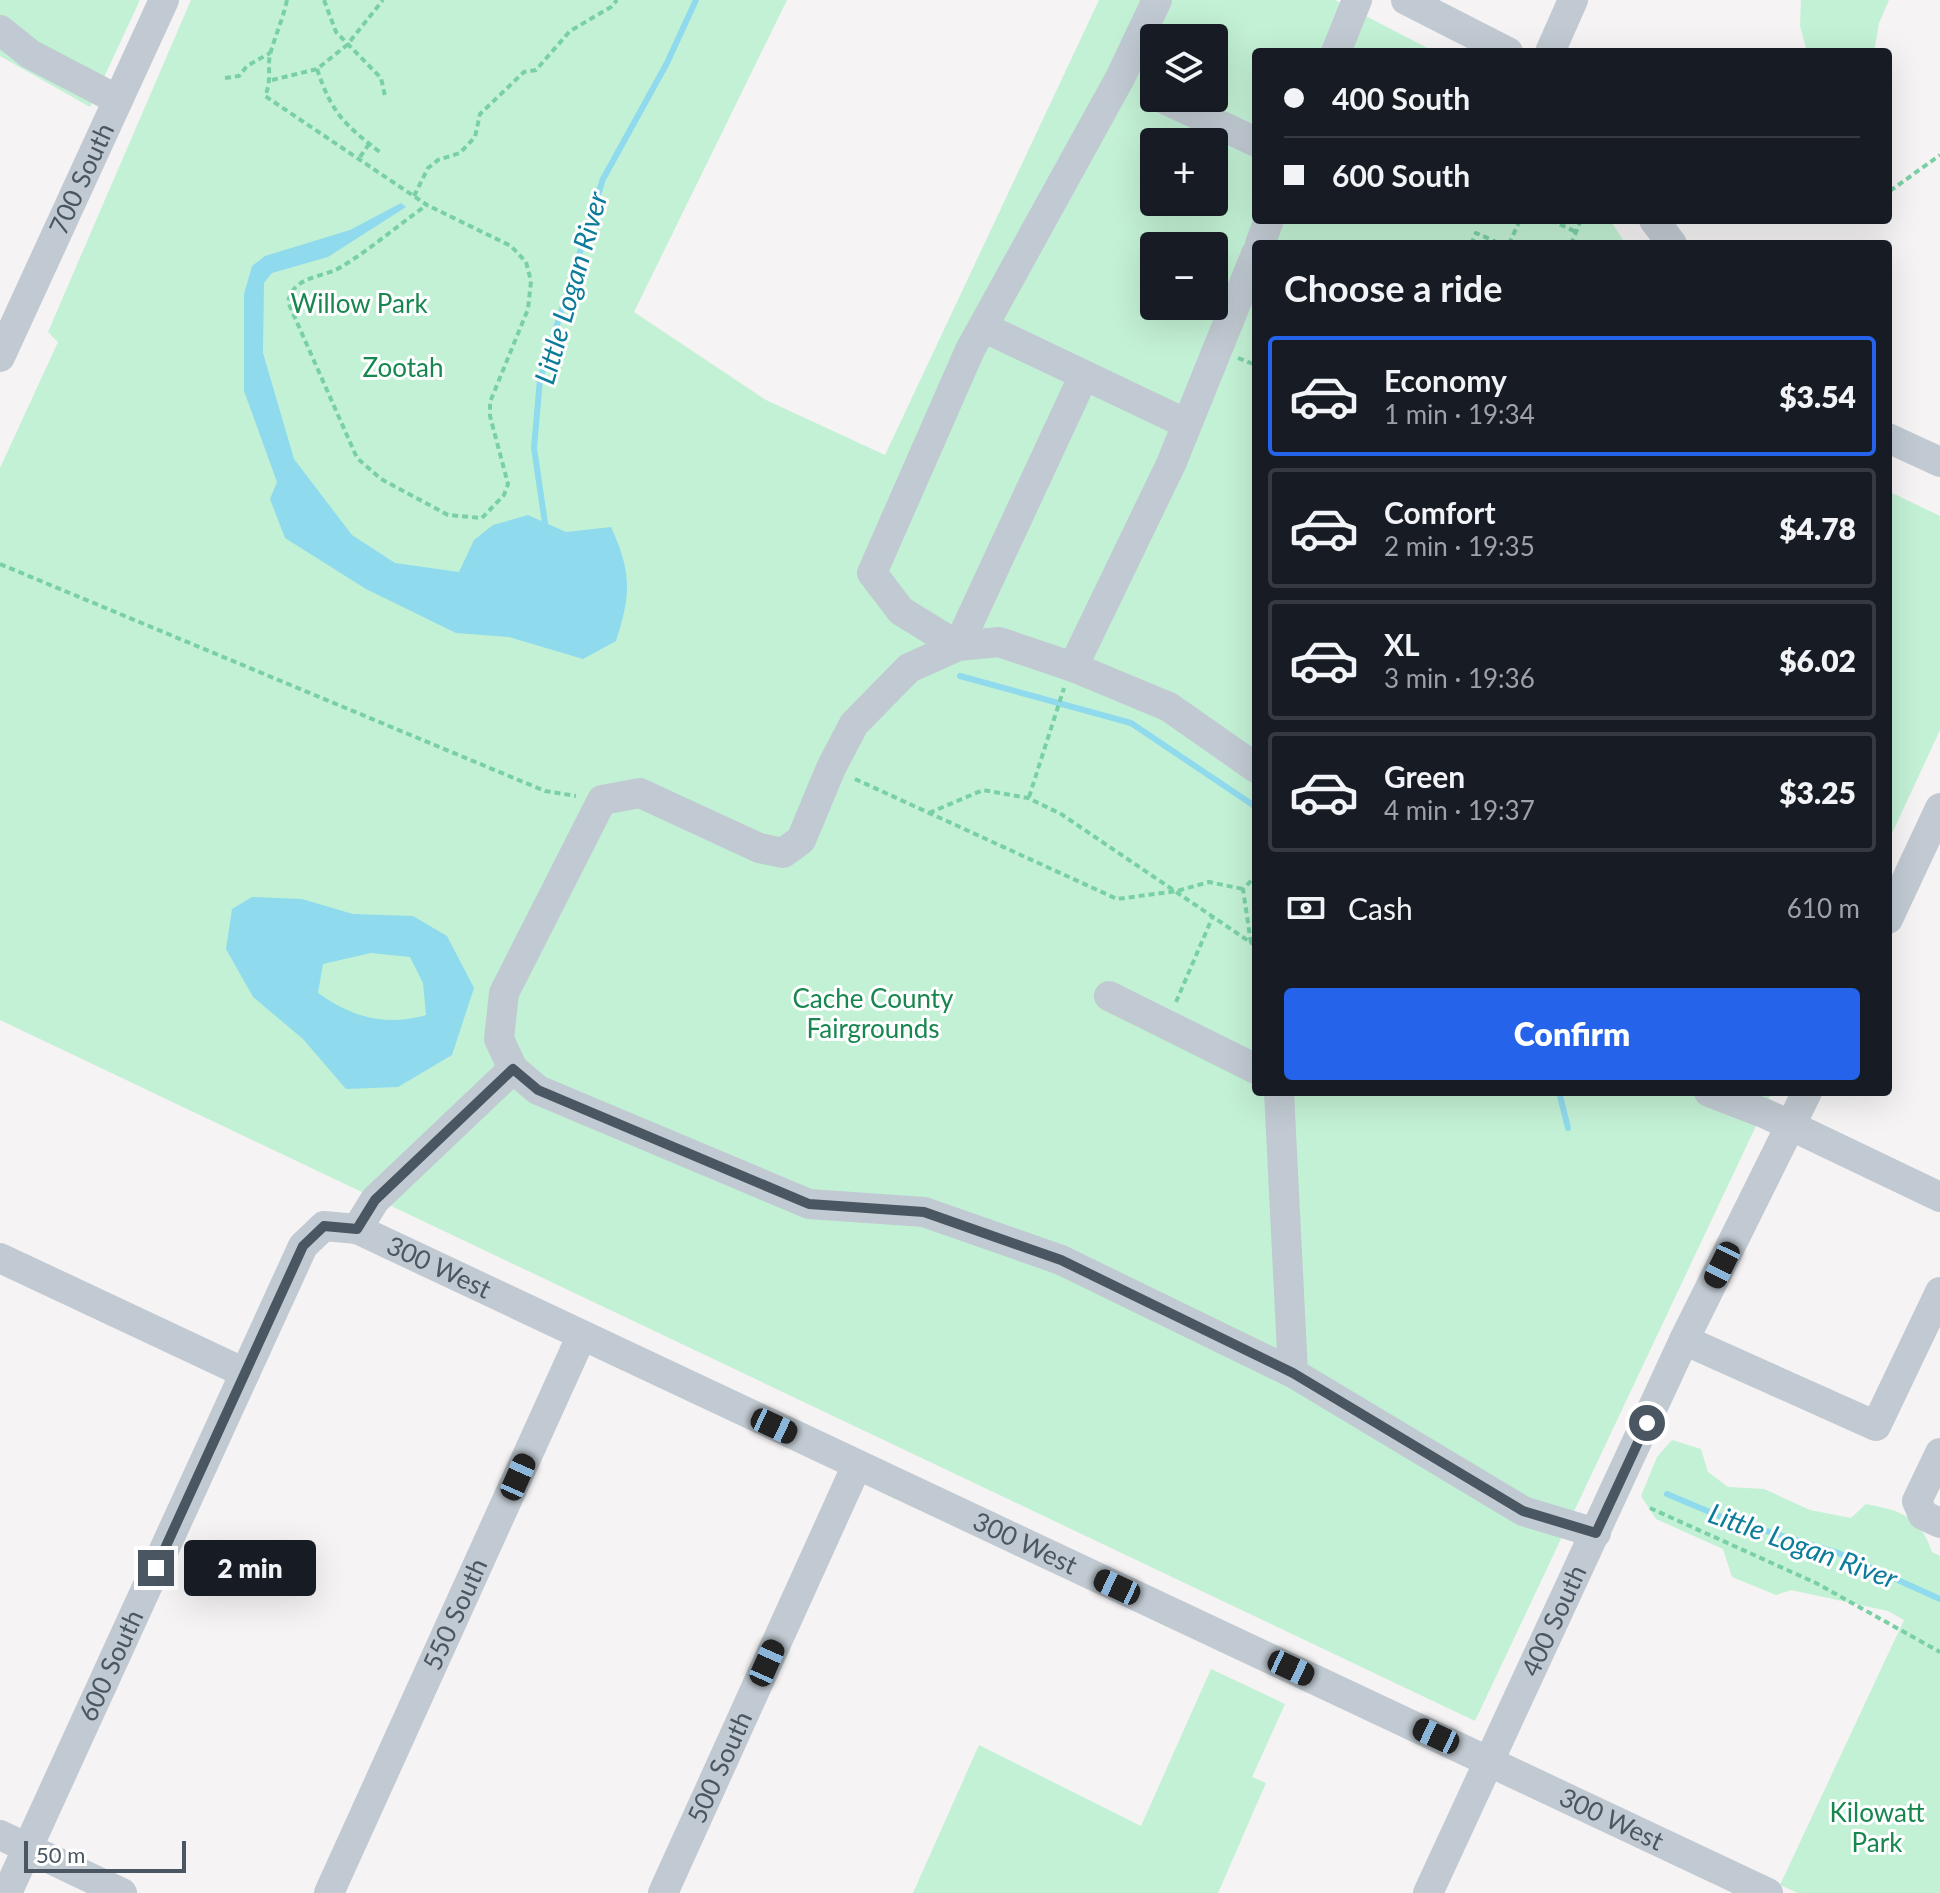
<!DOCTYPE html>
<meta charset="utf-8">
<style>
:root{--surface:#171b24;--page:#20242c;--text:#f1f3f6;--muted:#9ea1a6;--line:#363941;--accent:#2563eb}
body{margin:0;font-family:Lato,sans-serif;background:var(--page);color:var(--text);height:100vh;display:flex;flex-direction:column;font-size:30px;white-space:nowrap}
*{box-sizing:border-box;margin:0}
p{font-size:26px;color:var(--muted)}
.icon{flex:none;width:44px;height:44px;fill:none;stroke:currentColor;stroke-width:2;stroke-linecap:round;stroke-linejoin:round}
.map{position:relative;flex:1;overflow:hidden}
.side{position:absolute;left:1252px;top:240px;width:640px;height:856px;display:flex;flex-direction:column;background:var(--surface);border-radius:8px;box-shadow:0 8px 32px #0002}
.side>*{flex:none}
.hud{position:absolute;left:1252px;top:48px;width:640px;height:176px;border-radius:8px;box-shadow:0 8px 32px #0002;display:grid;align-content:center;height:176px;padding:0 32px;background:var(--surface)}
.buttons{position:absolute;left:1140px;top:24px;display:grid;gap:16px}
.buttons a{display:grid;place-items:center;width:88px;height:88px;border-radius:8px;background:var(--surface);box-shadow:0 8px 32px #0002;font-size:40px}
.scale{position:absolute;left:24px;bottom:20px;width:162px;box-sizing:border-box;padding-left:8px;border:4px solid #4a5661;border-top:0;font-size:22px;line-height:28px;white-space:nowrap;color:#4a5661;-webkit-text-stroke:6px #fff;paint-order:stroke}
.end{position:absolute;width:36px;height:36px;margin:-18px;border:10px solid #4a5661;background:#fff;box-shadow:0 0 0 4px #fff}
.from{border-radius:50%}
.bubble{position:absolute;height:56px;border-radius:8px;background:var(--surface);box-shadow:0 8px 32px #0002;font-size:26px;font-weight:800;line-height:56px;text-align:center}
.car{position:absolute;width:24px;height:48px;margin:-24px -12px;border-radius:10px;box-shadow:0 0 6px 2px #0007;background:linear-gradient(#222 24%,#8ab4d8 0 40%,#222 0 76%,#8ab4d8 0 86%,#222 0)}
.hud b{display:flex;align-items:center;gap:28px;height:76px;font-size:30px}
.hud b+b{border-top:2px solid var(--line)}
.hud i{width:20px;height:20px;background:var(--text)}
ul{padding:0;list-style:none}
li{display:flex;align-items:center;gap:24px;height:120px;margin:0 16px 12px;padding:0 16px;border:4px solid var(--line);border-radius:8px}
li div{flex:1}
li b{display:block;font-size:30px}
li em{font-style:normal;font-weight:800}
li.selected{border-color:var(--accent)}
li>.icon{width:72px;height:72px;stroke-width:1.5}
h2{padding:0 32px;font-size:36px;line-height:96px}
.pay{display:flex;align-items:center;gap:20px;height:88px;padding:0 32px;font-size:30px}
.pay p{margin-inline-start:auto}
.action{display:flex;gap:16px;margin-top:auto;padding:16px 32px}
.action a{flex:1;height:92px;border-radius:8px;background:var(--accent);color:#fff;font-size:32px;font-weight:800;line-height:92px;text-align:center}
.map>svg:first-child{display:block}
.green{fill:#c3f1d5;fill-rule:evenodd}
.water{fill:#90daee;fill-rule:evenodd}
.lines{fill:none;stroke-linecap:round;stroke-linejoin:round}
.stream{stroke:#90daee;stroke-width:6}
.path{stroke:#7ad0a6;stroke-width:4;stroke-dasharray:6 4;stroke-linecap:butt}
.minor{stroke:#c1cad2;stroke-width:30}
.route{stroke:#4a5661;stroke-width:10}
.labels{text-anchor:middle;stroke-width:6;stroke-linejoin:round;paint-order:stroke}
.street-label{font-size:26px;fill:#4a5661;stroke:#fff}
.park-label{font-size:26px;fill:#17864f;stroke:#fff}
.water-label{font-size:28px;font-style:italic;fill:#0c7c9b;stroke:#fff}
</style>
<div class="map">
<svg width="1940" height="1893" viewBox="0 0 1940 1893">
<rect width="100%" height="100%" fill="#f5f3f3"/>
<!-- green -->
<g class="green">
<path d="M0 0H140L90 107 0 56Z"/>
<path d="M191 0H787L634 312 766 400 885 455 1099 0H1335L1435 52H1256V220H1610L1626 244H1256V1092H1772L1475 1721 0 1020V468L58 342 48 332ZM1154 38H1214V98H1154ZM1154 142H1214V202H1154ZM1154 246H1214V306H1154Z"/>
<path d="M1801 0H1889L1879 23 1874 52H1807L1800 26Z"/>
<path d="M1888 491 1940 516V730L1888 842Z"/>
<path d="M1672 1440 1701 1449 1708 1472 1728 1487 1764 1489 1810 1510 1851 1518 1866 1504C1901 1511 1920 1516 1932 1552L1940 1556V1893H1798L1780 1885 1904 1620 1888 1611 1791 1590 1776 1595 1732 1577 1723 1549 1656 1519 1641 1496 1657 1457Z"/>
<path d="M1211 1669 1285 1704 1252 1777 1266 1783 1218 1893H913L979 1745 1141 1826Z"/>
</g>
<!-- water -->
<g class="water">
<path d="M401 203 406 207 328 257 272 273 264 283 263 353 294 459 352 535 395 563 459 572 474 540 493 525 528 515 566 532 611 527C632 573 631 594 616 641L583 659 509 637 456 633 366 589 285 538 270 499 277 482 244 391V294L252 266 265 256 350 230Z"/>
<path d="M252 897 302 899 353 914 413 916 447 936 474 988 452 1055 398 1087 346 1089 303 1039 253 997 226 949 232 909ZM371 953 410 957 423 983 426 1015C385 1027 352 1017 318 993L323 964Z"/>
</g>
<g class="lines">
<!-- stream -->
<g class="stream">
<path d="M546 530 534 448 540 379 603 179 667 63 696 0"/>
<path d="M960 676 1131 723 1256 807"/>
<path d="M1559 1092 1568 1128"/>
<path d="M1667 1494 1724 1518 1838 1553 1940 1599"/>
</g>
<!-- path -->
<g class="path">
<path d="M287 0C283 18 276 34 271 51 266 66 273 78 265 96L427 205 511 246 526 262 531 281 528 309 490 402V416L508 484 504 495 482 518 448 515 381 479 357 458 288 302C294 275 321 279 341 267 371 249 398 225 427 205"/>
<path d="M324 0 336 32 381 78 385 96"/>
<path d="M317 69C332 114 345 125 381 153"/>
<path d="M225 78 239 76 247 66 270 53"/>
<path d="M272 80 317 69 347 45 383 0"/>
<path d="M360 157 369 144"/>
<path d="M1890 191 1940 155"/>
<path d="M414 196 428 168 438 160 460 153 475 137 480 114 524 72 536 70 570 31 611 7 617 0"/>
<path d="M1551 220 1576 232"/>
<path d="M1471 244 1476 233 1501 244"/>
<path d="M1509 244 1520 220"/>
<path d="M1571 244 1581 220"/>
<path d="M1238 358 1256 365"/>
<path d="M0 564 545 791 576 796"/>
<path d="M855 779 1117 899 1177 891 1209 882 1243 889"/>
<path d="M1029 797 1064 688"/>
<path d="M929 813 983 790 1028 798 1061 814 1256 946"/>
<path d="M1251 943 1243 889 1256 876"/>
<path d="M1176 1002 1213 916"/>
<path d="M1650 1508 1816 1583 1940 1652"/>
</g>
<!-- minor -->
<g class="minor">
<path d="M1406 0 1508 52"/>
<path d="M0 30 30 54 118 100"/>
<path d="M1336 52 1357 0"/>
<path d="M1550 52 1573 0"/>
<path d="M1162 98 1256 142"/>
<path d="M1654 220 1672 244"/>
<path d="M1260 244 1269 220"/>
<path d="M983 327 1187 424"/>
<path id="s1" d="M0 357 164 0"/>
<path d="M1084 375 958 646 901 611 872 573 970 350 1120 78 1157 0"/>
<path d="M1888 438 1940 462"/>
<path d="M1073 667 1171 464 1256 254"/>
<path d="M1256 768 1169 707 1073 667 999 642 958 646 909 668 854 724 831 768 801 840 783 853 759 848 640 793 602 800 504 993 499 1039 513 1069 538 1090 809 1204 924 1212 1061 1260 1293 1373 1523 1511 1596 1533"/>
<path d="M1888 919 1940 808"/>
<path d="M1109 996 1256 1069"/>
<path d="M1279 1092 1293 1373"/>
<path d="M1709 1092 1766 1114 1940 1197"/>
<path d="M357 1229 375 1200 513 1069"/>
<path d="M0 1258 245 1373"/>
<path d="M1684 1340 1876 1426 1940 1292"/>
<path d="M1940 1453 1917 1501 1923 1515 1940 1523"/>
<path d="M0 1835 122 1893"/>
<path id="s2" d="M7 1893 303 1246 324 1226 357 1229 1768 1893"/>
<path id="s3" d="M329 1893 581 1337"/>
<path id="s4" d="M663 1893 857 1465"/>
<path id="s5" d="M1428 1893 1684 1340 1807 1092"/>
</g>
</g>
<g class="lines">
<!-- route -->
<path class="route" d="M156 1568 303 1246 324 1226 357 1229 375 1200 513 1069 538 1090 809 1204 924 1212 1061 1260 1293 1373 1523 1511 1596 1533 1647 1423"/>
</g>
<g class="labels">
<!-- street labels -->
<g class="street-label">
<text dy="9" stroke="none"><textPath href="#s1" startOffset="196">700 South</textPath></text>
<text dy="9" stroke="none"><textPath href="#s2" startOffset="864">300 West</textPath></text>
<text dy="9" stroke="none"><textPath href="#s2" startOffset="1512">300 West</textPath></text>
<text dy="9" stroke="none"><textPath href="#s3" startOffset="306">550 South</textPath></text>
<text dy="9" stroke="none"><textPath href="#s5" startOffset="300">400 South</textPath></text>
<text dy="9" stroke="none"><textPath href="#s2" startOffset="250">600 South</textPath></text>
<text dy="9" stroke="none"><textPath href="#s4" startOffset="138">500 South</textPath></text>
<text dy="9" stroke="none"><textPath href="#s2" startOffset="2160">300 West</textPath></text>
</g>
<!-- park labels -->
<g class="park-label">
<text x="359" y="313">Willow Park</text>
<text x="403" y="377">Zootah</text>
<text x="873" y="1008">Cache County<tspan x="873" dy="30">Fairgrounds</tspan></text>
<text x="1877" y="1822">Kilowatt<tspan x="1877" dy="30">Park</tspan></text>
</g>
<!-- water labels -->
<g class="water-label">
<text transform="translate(571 288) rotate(-74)" y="10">Little Logan River</text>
<text transform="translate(1803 1546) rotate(20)" y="10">Little Logan River</text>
</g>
</g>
</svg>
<div class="buttons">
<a><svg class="icon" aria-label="layers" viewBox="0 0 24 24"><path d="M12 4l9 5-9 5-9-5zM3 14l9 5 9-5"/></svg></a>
<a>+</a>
<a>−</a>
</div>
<div class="scale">50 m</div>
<i class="end from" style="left:1647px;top:1423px"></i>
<i class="end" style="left:156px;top:1568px"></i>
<div class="bubble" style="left:184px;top:1540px;width:132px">2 min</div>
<i class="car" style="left:1722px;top:1265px;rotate:206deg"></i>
<i class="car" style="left:774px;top:1426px;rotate:115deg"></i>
<i class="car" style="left:518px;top:1477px;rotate:24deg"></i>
<i class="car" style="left:1117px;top:1587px;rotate:295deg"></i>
<i class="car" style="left:767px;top:1663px;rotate:24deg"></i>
<i class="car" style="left:1291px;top:1668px;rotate:115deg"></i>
<i class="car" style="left:1436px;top:1736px;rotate:295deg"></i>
<div class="hud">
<b><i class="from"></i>400 South</b>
<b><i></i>600 South</b>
</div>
<section class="side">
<h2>Choose a ride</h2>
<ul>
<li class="selected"><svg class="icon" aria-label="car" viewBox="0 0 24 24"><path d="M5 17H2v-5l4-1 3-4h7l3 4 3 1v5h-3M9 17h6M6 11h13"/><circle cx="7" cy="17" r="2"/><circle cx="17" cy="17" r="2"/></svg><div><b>Economy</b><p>1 min · 19:34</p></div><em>$3.54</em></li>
<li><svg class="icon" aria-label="car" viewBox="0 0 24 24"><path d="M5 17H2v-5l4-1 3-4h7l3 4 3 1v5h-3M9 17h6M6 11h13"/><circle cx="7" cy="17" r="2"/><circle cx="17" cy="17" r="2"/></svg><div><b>Comfort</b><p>2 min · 19:35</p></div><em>$4.78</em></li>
<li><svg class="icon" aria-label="car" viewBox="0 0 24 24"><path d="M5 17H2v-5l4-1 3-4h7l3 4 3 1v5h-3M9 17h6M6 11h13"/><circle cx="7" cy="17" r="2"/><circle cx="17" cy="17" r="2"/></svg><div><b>XL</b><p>3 min · 19:36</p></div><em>$6.02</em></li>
<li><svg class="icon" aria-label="car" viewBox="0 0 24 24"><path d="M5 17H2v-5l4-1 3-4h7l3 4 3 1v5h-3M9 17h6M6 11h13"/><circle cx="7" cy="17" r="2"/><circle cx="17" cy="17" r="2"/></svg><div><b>Green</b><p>4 min · 19:37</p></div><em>$3.25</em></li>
</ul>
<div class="pay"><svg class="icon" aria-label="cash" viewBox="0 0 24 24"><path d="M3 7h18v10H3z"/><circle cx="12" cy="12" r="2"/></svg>Cash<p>610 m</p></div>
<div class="action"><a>Confirm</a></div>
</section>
</div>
